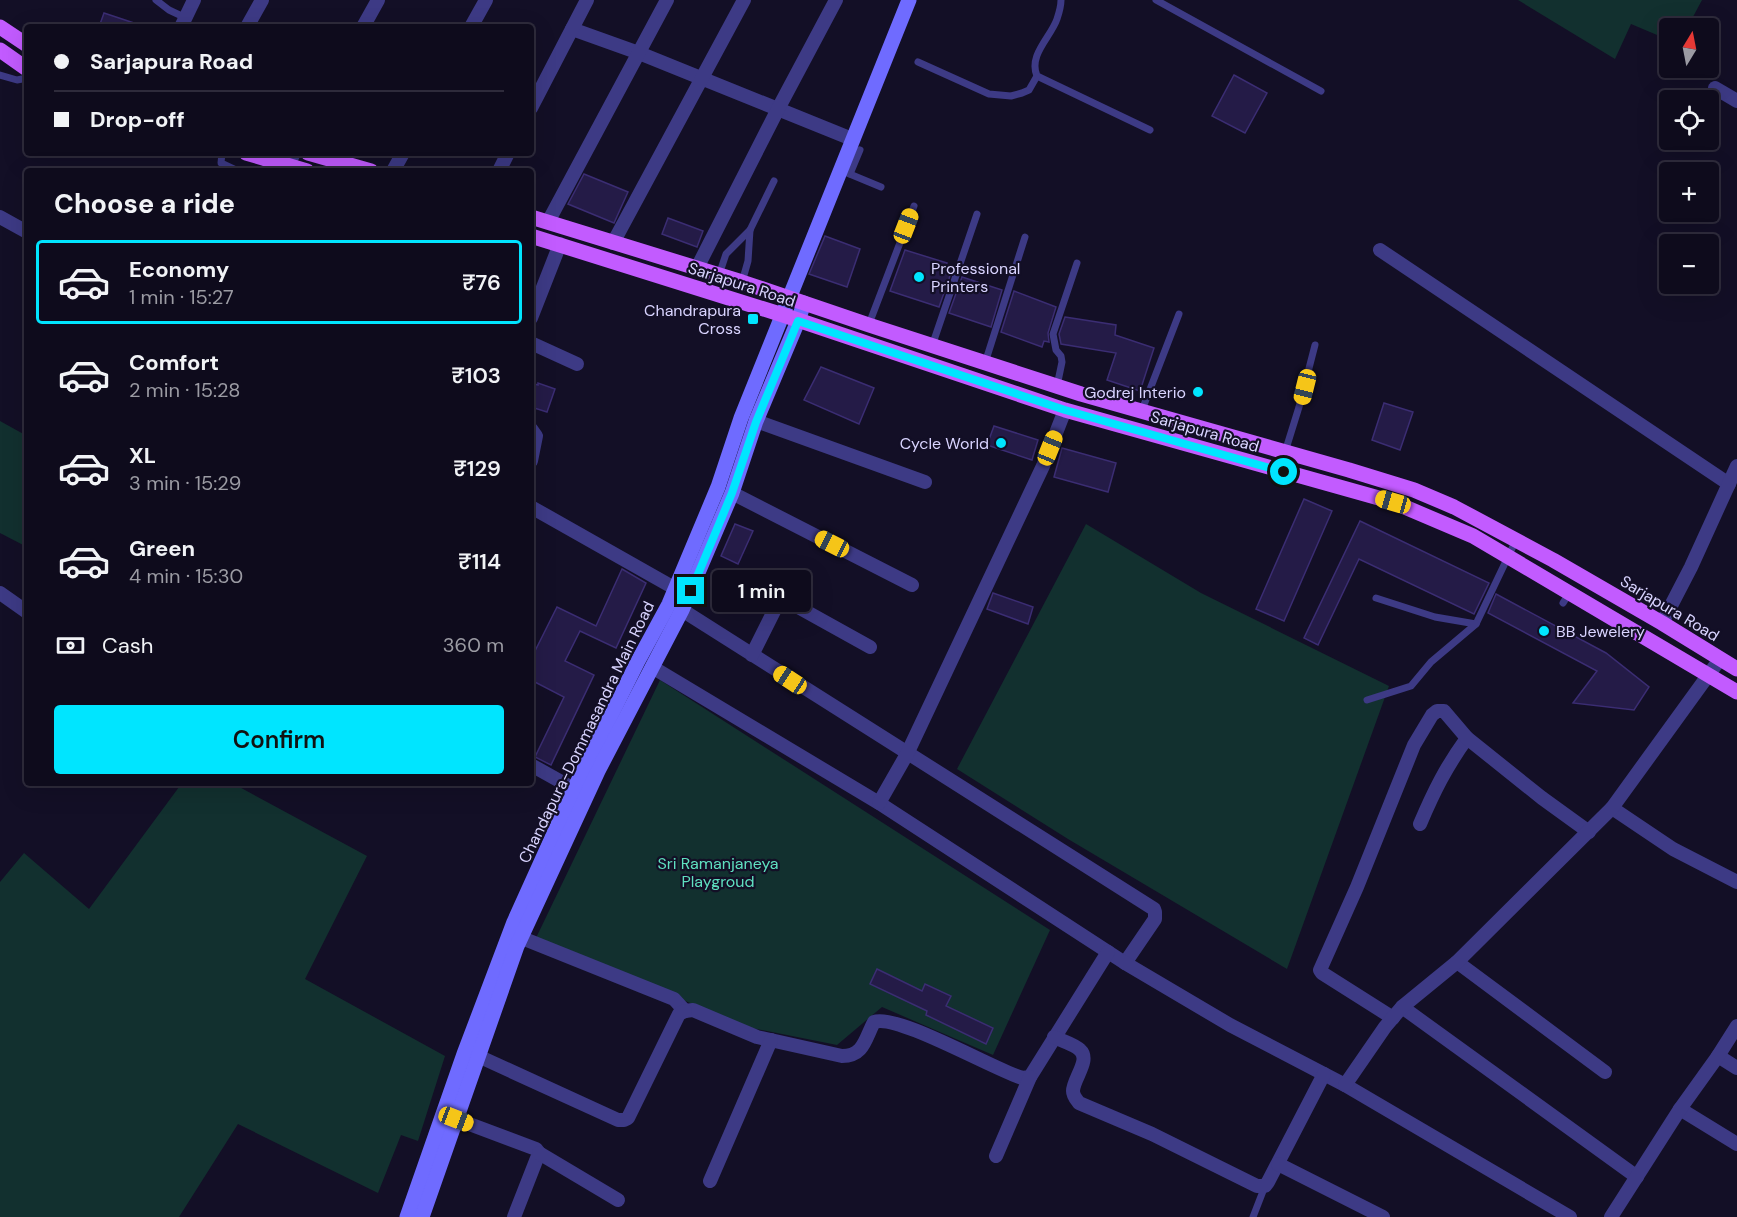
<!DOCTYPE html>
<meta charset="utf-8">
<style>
:root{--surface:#0e0b1c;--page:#171425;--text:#f1f3f6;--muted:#9b9ba3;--line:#2e2b3b;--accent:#00e5ff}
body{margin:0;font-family:"DM Sans",sans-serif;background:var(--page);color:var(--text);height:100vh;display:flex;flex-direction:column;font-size:22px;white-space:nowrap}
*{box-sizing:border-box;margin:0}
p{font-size:20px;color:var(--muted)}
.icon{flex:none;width:33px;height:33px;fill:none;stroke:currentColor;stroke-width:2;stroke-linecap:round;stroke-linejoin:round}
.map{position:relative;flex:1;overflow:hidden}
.side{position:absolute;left:24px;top:168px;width:510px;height:618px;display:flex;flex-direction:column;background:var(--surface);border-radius:6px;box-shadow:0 6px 24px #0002,0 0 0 2px var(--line)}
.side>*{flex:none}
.banner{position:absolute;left:24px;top:24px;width:510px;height:132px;border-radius:6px;box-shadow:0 6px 24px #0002,0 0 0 2px var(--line);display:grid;align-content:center;height:132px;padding:0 30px;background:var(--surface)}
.needle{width:39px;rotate:10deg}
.tools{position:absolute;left:1659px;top:18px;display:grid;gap:12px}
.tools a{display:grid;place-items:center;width:60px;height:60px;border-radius:6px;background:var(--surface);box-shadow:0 6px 24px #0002,0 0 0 2px var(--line);font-size:30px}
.end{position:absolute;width:27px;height:27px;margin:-14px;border:8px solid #00e5ff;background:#111;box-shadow:0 0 0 3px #111}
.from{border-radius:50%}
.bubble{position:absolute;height:42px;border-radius:6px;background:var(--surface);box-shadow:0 6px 24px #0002,0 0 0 2px var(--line);font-size:20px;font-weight:600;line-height:42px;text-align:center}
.car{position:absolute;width:18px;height:36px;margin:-18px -9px;border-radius:8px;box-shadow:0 0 4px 2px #0007;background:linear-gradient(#f5c518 24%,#345 0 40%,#f5c518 0 76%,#345 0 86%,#f5c518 0)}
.banner b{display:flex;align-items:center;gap:21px;height:57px;font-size:22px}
.banner b+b{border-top:2px solid var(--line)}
.banner i{width:15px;height:15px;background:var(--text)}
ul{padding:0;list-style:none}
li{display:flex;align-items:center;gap:18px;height:84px;margin:0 12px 9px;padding:0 18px;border:3px solid transparent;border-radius:6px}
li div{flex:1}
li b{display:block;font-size:22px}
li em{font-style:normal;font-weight:600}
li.on{border-color:var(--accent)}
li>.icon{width:54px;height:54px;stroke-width:1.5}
h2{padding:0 30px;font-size:27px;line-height:72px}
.pay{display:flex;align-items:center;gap:15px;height:66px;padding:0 30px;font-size:22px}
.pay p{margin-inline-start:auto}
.primary-button{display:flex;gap:12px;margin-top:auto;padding:12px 30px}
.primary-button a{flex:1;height:69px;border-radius:6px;background:var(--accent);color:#111;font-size:24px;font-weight:600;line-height:69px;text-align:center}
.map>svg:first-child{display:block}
.green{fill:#12302f}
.building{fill:#241b47;stroke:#3b2d73;stroke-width:1.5}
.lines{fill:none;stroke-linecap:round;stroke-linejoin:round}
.lane{stroke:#3d3a85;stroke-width:7}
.street{stroke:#3d3a85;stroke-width:14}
.secondary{stroke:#6f6bff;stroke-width:15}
.primary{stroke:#c25bff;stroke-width:15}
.route{stroke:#00e5ff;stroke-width:8}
.poi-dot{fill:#00e5ff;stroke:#130f26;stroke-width:2}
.labels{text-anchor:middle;stroke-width:4.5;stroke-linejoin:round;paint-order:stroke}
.poi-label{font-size:16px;fill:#d9d4ff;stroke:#130f26;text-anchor:end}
.street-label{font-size:16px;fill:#d9d4ff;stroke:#130f26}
.park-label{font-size:16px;fill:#5fe0c0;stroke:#130f26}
</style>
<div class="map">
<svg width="1737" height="1217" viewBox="0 0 1737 1217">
<rect width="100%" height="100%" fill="#130f26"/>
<!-- green -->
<g class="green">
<path d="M1518 0H1702L1687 28H1670L1669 40 1631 24 1615 59Z"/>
<path d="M0 421 27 436V547L0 533Z"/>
<path d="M1086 524 1201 593 1389 686 1287 969 1068 839 957 769Z"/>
<path d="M660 680 1050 930 993 1055 882 1007 837 1045 747 1027 536 938Z"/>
<path d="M182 783H232L367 856 305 979 445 1056 418 1141 401 1135 378 1193 238 1124 179 1217H0V882L24 853 89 909Z"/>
</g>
<!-- building -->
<g class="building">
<path d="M104 13 140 25 139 27H99Z"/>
<path d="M1234 75 1267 93 1245 133 1212 116Z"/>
<path d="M584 174 628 192 614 223 568 204Z"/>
<path d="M668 218 703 231 697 247 662 234Z"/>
<path d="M825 236 860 249 847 287 809 274Z"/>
<path d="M905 250 947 263 944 271 951 273 939 307 890 291Z"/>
<path d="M962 277 1002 290 991 327 949 313Z"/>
<path d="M1014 291 1056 307 1048 333 1049 342 1044 341 1042 347 1001 332Z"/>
<path d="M1065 317 1116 325 1115 335 1154 348 1140 391 1107 380 1116 353 1061 344 1059 334Z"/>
<path d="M821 367 874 388 859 424 804 400Z"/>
<path d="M531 383 538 385V383L555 389 547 412 531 407Z"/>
<path d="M1384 403 1413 412 1400 450 1372 440Z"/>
<path d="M994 426 1038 440 1032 460 987 445Z"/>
<path d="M1062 448 1116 463 1108 492 1054 477Z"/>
<path d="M1304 499 1332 511 1284 621 1256 609Z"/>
<path d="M1360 521 1489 583 1474 614 1359 559 1318 645 1304 638Z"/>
<path d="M735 524 753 531 738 564 721 556Z"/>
<path d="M622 569 646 583 616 648 580 631 565 661 594 675 551 765 535 757 564 697 531 680V659L557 607 596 626Z"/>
<path d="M993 593 1033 607 1028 624 987 609Z"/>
<path d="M1496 594 1606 653 1649 687 1634 710 1573 703 1597 671 1488 613Z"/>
<path d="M877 969 922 991 925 984 951 996 946 1006 993 1028 986 1044 926 1015 927 1011 870 984Z"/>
</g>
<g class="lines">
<!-- lane -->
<g class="lane">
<path d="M156 0 169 10 186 18"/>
<path d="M1061 0C1061 6 1059 13 1057 19 1051 37 1028 55 1037 76L1150 130"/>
<path d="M1156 0 1321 91"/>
<path d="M918 62 989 94 1011 96 1022 93 1029 90 1037 76"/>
<path d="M0 75 17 80 27 78"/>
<path d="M222 153 221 163 238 171"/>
<path d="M840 170 881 187"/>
<path d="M261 171 273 161"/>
<path d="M850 174 860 150"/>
<path d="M719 275 726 254 750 230"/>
<path d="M742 282 748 261 750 230 774 181"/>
<path d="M869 324 914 206"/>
<path d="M932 346 977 214"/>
<path d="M985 363 1025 237"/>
<path d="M1057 386 1062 362 1061 356 1056 350 1053 334 1077 263"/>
<path d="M1142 410 1179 314"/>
<path d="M1285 452 1299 407 1315 345"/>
<path d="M1376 598 1435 617 1476 624 1516 540"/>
<path d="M1563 603 1570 592"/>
<path d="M1367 700 1411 686 1431 662 1476 624"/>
<path d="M1253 1217 1265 1186"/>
</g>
<!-- street -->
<g class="street">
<path d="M181 27 194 0"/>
<path d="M247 27 262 0"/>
<path d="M363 27 378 0"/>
<path d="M471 27 486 0"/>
<path d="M572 29 639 53 852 139"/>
<path d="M1715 88 1737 101"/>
<path d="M531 108 587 0"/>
<path d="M288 165 294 153"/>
<path d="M393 171 403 153"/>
<path d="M499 171 508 153"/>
<path d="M0 217 27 232"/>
<path d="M548 222 667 0"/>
<path d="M613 243 744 0"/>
<path d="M1380 250 1729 484"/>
<path d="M697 268 778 109 836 0"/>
<path d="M531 318 560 244"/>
<path d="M531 343 577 364"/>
<path d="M756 421 925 482"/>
<path d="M531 429 536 436 531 461"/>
<path d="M732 493 912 585"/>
<path d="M531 507 676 589"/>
<path d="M0 593 27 612"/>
<path d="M682 610 1154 909 1155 912V919L1125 963"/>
<path d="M1662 623 1691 567 1737 466"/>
<path d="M752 655 778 603 783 601 789 602 870 647"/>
<path d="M652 667 879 803 1125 963 1230 1025 1345 1085 1570 1217"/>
<path d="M531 765 574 789"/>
<path d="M879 803 907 754 1043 466 1065 410"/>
<path d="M1612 808 1673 849 1737 882"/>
<path d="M1420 824C1434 791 1446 767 1467 738"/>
<path d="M512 934 674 999 685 1011 693 1010 757 1037 842 1056C864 1056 865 1039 874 1022 896 1013 993 1069 1022 1078L1030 1077 1108 952"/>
<path d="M1457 962 1605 1072"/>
<path d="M1402 1007 1637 1177"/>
<path d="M1393 1018 1322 973 1320 970 1357 887 1414 745 1432 715 1437 711H1444L1467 738 1542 798 1589 832"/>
<path d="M1054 1037C1062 1041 1074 1044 1080 1050 1091 1060 1073 1079 1073 1091 1073 1096 1076 1099 1079 1103L1152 1134 1257 1186H1265L1268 1182 1324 1074"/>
<path d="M478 1056 618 1120H624L628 1118 679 1014 685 1011"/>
<path d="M1718 1056 1737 1068"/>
<path d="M1345 1085 1385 1027 1402 1007 1457 962 1612 808 1720 659"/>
<path d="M1680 1109 1737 1144"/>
<path d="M448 1116 536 1149 539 1153 514 1217"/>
<path d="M539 1153 618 1200"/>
<path d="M996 1156 1030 1077"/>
<path d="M1278 1164 1383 1217"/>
<path d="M710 1181 771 1040"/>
<path d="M1611 1217 1680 1109 1718 1056 1737 1026"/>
</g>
<!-- secondary -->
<g class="secondary">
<path d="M407 1217 464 1054 514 922 574 789 638 661 669 604 718 487 741 418 909 0"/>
<path d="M422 1217 517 946 598 771 682 610 732 493 756 421 798 321 804 303"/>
</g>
<!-- primary -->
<g class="primary">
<path d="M0 27 27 45"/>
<path d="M0 50 27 69"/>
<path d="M246 153 307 171"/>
<path d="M308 153 371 171"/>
<path d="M531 217 742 282 869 325 1081 394 1349 470 1414 490 1454 507 1553 560 1662 623 1737 669"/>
<path d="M531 236 783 315 1065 410 1393 502 1473 536 1737 692"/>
</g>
</g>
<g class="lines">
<!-- route -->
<path class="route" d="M691 591 732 493 756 422 798 321 1065 410 1284 472"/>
</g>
<!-- markers -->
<g class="poi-dot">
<circle cx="919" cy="277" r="6"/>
<rect x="747" y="313" width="12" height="12" rx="3"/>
<circle cx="1198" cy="392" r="6"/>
<circle cx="1001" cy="443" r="6"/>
<circle cx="1544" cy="631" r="6"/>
</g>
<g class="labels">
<!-- poi labels -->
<g class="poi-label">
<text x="931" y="274" text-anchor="start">Professional<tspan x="931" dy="18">Printers</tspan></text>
<text x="741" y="316">Chandrapura<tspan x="741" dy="18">Cross</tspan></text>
<text x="1186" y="398">Godrej Interio</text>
<text x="989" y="449">Cycle World</text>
<text x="1556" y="637" text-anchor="start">BB Jewelery</text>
</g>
<!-- street labels -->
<g class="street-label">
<text transform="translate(742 284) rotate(18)" y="6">Sarjapura Road</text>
<text transform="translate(1205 431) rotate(16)" y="6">Sarjapura Road</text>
<text transform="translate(1670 608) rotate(31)" y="6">Sarjapura Road</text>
<text transform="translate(586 732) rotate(-64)" y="6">Chandapura-Dommasandra Main Road</text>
</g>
<!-- park labels -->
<g class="park-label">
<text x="718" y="869">Sri Ramanjaneya<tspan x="718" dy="18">Playgroud</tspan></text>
</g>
</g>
</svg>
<div class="tools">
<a><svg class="needle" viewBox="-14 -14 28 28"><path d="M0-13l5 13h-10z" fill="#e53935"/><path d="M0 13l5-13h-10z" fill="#9b9ba3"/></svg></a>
<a><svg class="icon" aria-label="locate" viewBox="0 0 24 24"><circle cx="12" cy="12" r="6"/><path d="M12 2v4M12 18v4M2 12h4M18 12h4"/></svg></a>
<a>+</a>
<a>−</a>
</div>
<i class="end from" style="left:1284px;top:472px"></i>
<i class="end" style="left:691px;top:591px"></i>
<div class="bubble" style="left:712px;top:570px;width:99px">1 min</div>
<i class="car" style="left:906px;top:226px;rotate:21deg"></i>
<i class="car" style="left:1305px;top:387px;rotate:194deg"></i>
<i class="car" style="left:1050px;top:448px;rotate:22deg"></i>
<i class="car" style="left:1393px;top:502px;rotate:286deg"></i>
<i class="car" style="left:832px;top:544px;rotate:297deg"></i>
<i class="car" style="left:790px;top:680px;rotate:303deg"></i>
<i class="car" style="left:456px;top:1119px;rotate:111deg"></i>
<div class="banner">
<b><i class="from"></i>Sarjapura Road</b>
<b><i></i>Drop-off</b>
</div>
<section class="side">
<h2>Choose a ride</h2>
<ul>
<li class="on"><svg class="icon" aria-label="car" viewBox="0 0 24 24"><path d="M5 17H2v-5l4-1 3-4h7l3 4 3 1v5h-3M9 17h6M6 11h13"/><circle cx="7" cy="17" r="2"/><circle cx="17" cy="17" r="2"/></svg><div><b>Economy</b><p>1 min · 15:27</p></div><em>₹76</em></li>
<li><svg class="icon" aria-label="car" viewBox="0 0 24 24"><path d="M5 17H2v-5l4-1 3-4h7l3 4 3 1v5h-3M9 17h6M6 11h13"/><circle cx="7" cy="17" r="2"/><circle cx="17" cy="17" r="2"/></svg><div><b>Comfort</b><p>2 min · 15:28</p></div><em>₹103</em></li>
<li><svg class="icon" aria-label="car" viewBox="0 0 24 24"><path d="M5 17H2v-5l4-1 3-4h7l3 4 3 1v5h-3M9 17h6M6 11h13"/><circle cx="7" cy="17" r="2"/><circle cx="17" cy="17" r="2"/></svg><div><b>XL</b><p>3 min · 15:29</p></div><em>₹129</em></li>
<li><svg class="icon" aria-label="car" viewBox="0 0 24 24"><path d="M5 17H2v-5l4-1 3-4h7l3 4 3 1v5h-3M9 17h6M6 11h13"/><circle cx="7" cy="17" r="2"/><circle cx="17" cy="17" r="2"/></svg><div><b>Green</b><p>4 min · 15:30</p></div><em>₹114</em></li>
</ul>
<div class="pay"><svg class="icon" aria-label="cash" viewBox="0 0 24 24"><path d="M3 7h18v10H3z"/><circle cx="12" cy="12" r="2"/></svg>Cash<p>360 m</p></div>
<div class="primary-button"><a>Confirm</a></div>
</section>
</div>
